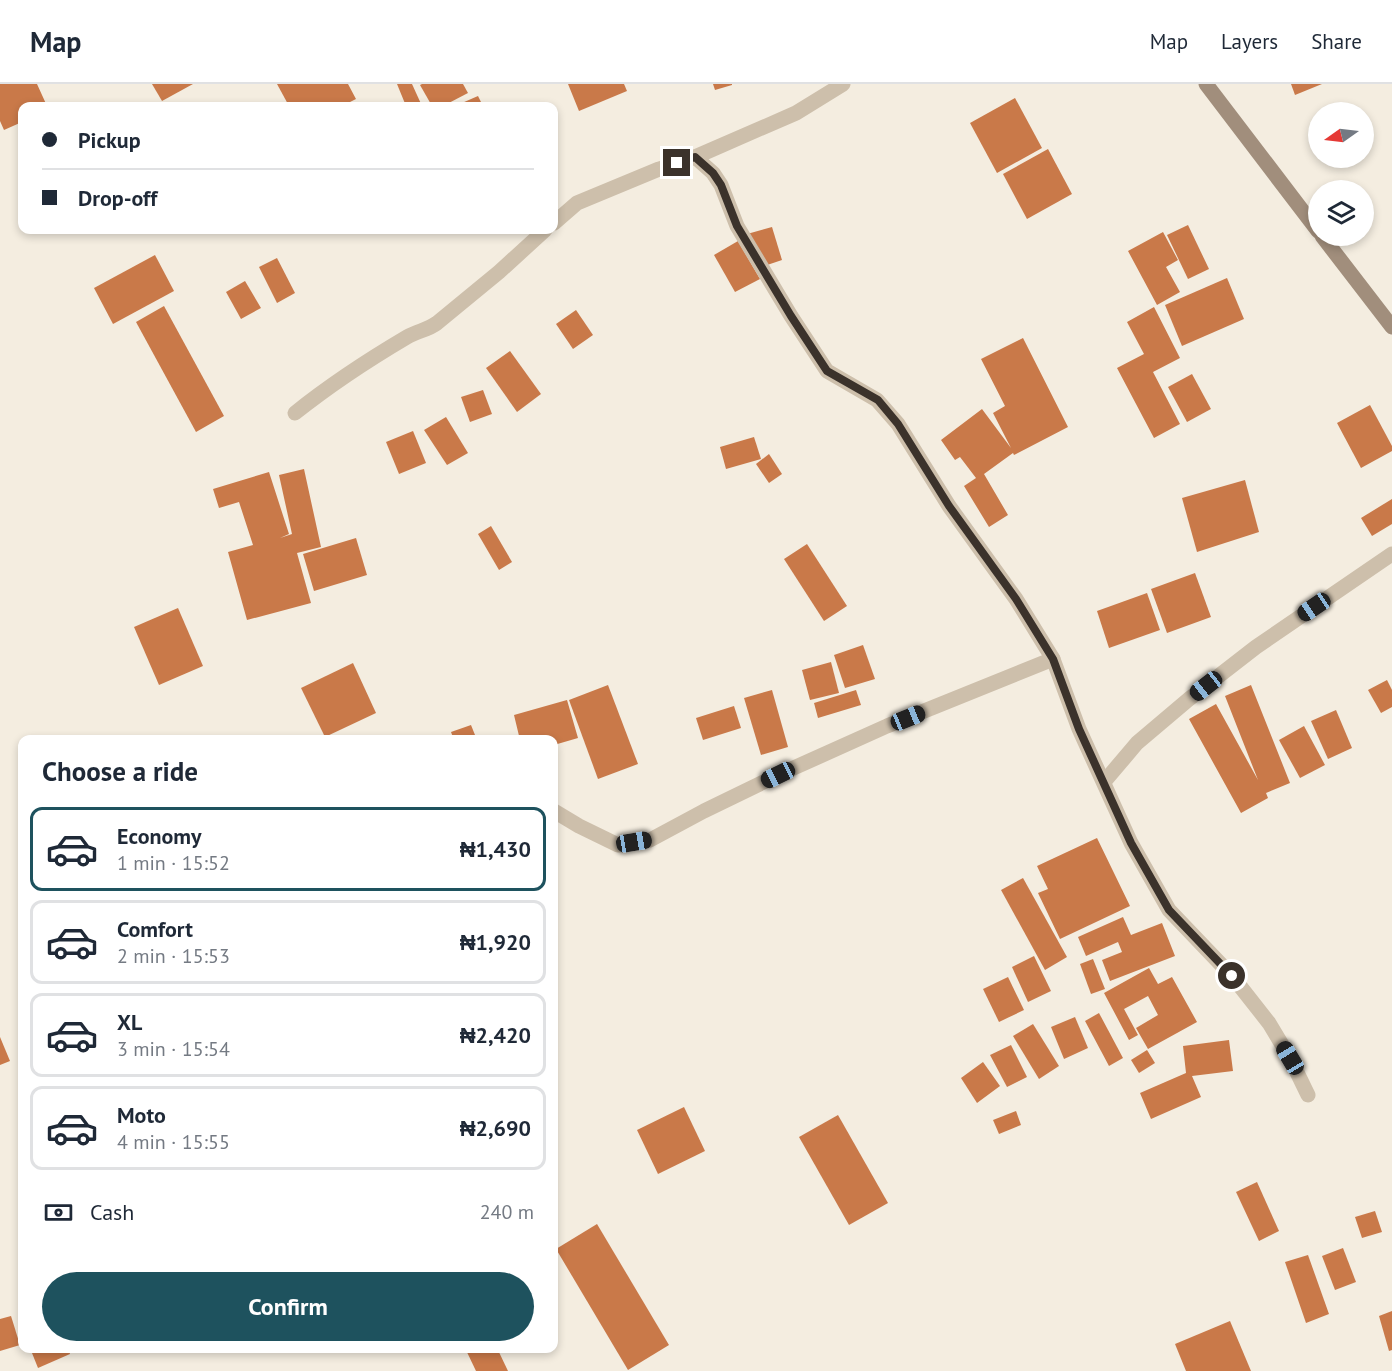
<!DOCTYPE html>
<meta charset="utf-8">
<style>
:root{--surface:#fff;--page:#f2f2f3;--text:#1f2937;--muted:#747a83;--line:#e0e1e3;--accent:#1e525e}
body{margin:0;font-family:"PT Sans",sans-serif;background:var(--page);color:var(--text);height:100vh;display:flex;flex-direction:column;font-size:22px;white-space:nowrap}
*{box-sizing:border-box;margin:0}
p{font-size:20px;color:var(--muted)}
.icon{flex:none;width:33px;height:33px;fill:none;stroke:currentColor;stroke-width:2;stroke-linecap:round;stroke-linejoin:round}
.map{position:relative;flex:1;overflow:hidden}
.sheet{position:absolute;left:18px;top:651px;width:540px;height:618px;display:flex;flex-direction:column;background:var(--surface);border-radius:12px;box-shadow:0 3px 9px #0003}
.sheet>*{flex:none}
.banner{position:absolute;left:18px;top:18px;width:540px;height:132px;border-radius:12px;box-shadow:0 3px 9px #0003;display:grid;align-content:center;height:132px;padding:0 24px;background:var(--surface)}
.needle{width:39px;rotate:256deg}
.buttons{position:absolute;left:1308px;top:18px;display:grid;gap:12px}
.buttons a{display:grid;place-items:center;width:66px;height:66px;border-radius:50%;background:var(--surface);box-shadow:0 3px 9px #0003;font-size:30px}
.end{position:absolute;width:27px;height:27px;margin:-14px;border:8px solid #3b322b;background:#fff;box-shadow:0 0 0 3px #fff}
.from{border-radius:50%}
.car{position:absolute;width:18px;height:36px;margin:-18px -9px;border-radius:8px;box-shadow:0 0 4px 2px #0007;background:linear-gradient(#222 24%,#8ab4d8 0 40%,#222 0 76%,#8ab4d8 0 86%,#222 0)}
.banner b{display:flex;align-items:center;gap:21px;height:57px;font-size:22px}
.banner b+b{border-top:2px solid var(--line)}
.banner i{width:15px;height:15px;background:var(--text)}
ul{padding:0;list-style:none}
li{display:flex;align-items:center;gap:18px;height:84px;margin:0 12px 9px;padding:0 12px;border:3px solid var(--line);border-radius:12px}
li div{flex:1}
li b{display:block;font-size:22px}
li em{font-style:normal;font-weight:700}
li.selected{border-color:var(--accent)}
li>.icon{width:54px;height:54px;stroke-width:1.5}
h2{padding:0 24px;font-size:27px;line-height:72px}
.pay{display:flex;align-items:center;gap:15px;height:66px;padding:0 24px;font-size:22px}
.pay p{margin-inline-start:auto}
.action{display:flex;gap:12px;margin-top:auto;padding:12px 24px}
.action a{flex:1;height:69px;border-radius:36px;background:var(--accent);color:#fff;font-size:24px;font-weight:700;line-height:69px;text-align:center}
header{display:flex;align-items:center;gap:36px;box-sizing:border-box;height:84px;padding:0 30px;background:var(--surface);border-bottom:2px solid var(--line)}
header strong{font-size:28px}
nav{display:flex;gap:33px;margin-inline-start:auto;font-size:21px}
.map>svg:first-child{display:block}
.building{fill:#c97949}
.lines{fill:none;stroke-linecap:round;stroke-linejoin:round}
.street{stroke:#cdbfab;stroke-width:15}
.secondary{stroke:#a18e7c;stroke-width:15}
.route{stroke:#3b322b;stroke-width:8}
</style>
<header>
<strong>Map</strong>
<nav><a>Map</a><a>Layers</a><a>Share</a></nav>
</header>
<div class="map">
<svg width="1392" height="1287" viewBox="0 0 1392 1287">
<rect width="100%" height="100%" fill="#f4ede0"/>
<!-- building -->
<g class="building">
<path d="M0 0H37L47 22H22V38L4 46 0 37Z"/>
<path d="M152 0H193L162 17Z"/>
<path d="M277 0H348L356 15 342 22H289Z"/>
<path d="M397 0H412L422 22H406Z"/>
<path d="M422 0H463L468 9 443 22H432L420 1Z"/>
<path d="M568 0H624L627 7 579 27Z"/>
<path d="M713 0H732V1L715 6Z"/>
<path d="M1291 0H1322L1295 11Z"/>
<path d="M478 12 483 22H455Z"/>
<path d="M1015 14 1042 64 997 89 970 39Z"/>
<path d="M1048 65 1072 110 1027 135 1003 90Z"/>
<path d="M1188 141 1209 185 1188 195 1167 151Z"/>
<path d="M772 143 782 176 758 184 747 150Z"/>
<path d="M1163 148 1178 176 1166 183 1180 208 1157 221 1128 167Z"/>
<path d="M738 157 760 195 735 208 714 171Z"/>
<path d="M155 171 174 207 113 240 94 204Z"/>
<path d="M277 174 295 209 277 219 259 183Z"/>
<path d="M1227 194 1244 235 1182 262 1165 221Z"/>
<path d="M245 197 261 224 241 235 226 208Z"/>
<path d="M164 222 224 332 196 348 136 238Z"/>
<path d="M1154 223 1180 274 1153 288 1180 340 1154 354 1117 284 1144 270 1127 238Z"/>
<path d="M576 226 593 251 573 265 556 240Z"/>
<path d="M1023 254 1068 343 1014 371 1013 369 984 390 1008 431 989 443 964 402 976 394 960 373 955 376 941 356 982 325 1011 364 993 329 1005 322 981 275Z"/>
<path d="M510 267 541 310 517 328 486 284Z"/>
<path d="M1192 290 1211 325 1187 338 1168 303Z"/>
<path d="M483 306 492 330 470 338 461 313Z"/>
<path d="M1370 321 1392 362V367L1361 384 1337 339Z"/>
<path d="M446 333 468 369 447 381 424 346Z"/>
<path d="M413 347 426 379 399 390 386 358Z"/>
<path d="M754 353 761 375 726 385 720 363Z"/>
<path d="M769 370 782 390 769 399 756 380Z"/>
<path d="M304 385 321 463 297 469 311 519 247 536 228 468 253 461 239 418 219 424 213 405 269 388 289 450 280 454 292 450 279 391Z"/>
<path d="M1245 396 1259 448 1197 468 1182 414Z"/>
<path d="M1392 415V440L1372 452 1361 434Z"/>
<path d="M491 442 512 478 499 486 478 450Z"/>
<path d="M356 454 367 491 314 507 303 470Z"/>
<path d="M807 460 847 522 824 537 784 475Z"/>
<path d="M1195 489 1211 533 1167 549 1151 505Z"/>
<path d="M1147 509 1160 546 1109 564 1097 527Z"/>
<path d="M178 524 203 582 159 601 134 543Z"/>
<path d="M863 561 875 595 845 604 834 571Z"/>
<path d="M831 578 839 609 810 616 802 586Z"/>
<path d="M353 579 376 629 325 653 301 604Z"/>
<path d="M1387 596 1392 606V623L1381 629 1368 606Z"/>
<path d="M608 601 638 680 598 695 569 616Z"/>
<path d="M1251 601 1290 699 1266 709 1268 714 1241 729 1189 635 1216 620 1258 696 1225 612Z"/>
<path d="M772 606 788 663 761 671 744 614Z"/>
<path d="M856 606 861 621 818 634 814 619Z"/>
<path d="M567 616 578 654 554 661V656H520L514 631Z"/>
<path d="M734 622 741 644 703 656 696 634Z"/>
<path d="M1336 626 1352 664 1328 675 1311 637Z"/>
<path d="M471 641 477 656H454L451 648Z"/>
<path d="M1304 642 1325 681 1300 694 1279 656Z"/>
<path d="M1097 754 1130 822 1060 855 1038 809 1048 805 1037 782Z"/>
<path d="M1023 794 1067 873 1045 886 1001 806Z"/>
<path d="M1123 833 1131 851 1162 839 1175 872 1110 897 1102 876 1122 868 1118 858 1086 872 1078 853Z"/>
<path d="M1034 872 1051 907 1028 918 1012 883Z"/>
<path d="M1093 875 1105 905 1091 910 1080 880Z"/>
<path d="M1149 884 1158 900 1172 893 1197 938 1148 965 1136 944 1158 931 1148 912 1124 925 1138 951 1129 956 1104 909Z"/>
<path d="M1008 893 1024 926 999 938 983 905Z"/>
<path d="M1099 929 1123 974 1109 982 1085 937Z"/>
<path d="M1075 933 1088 964 1064 975 1051 943Z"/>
<path d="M1033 940 1059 982 1039 995 1013 952Z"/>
<path d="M0 953 10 977 0 981Z"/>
<path d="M1229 956 1233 987 1192 992 1201 1013 1151 1035 1140 1009 1186 989 1183 962Z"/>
<path d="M1011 961 1027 993 1007 1003 990 971Z"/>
<path d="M1147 966 1155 979 1139 989 1131 976Z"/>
<path d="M983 978 1000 1002 977 1019 961 994Z"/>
<path d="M684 1023 705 1067 658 1090 637 1046Z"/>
<path d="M1016 1027 1021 1041 999 1050 993 1036Z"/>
<path d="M838 1031 888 1119 849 1141 799 1053Z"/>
<path d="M1257 1098 1279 1147 1259 1157 1236 1108Z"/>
<path d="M1375 1127 1382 1148 1362 1154 1355 1133Z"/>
<path d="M597 1140 669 1261 628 1286 556 1165Z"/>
<path d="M1343 1164 1356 1198 1335 1206 1322 1172Z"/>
<path d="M1308 1171 1329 1230 1306 1239 1285 1178Z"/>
<path d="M1392 1227V1266L1389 1267 1379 1232Z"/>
<path d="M11 1232 20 1261 0 1267V1235Z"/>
<path d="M1230 1237 1251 1287H1186L1175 1260Z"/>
<path d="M30 1264H68L70 1270 38 1284Z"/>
<path d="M465 1264H497L508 1287H476Z"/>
</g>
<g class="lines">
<!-- street -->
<g class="street">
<path d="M695 73 713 89 721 101 737 142 791 232 827 287 877 316 898 340 949 422 1016 515 1053 575 1079 645 1131 759 1169 826 1232 892 1269 939 1290 974 1308 1011"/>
<path d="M554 139 577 119 659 85 695 73 796 29 843 0"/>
<path d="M295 329C330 301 368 276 407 253 417 247 428 246 437 239L499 188 545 146"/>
<path d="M1104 698 1137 659 1189 615 1256 563 1392 470"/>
<path d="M554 727 579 742 618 761 650 756 704 727 778 691 887 642 1053 575"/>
</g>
<!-- secondary -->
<g class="secondary">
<path d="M1206 0 1318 147"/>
<path d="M1322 152 1392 243"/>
</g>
</g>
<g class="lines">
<!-- route -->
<path class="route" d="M677 79 695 73 713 89 721 101 737 142 791 232 827 287 878 316 898 340 949 422 1016 515 1053 575 1079 645 1131 759 1169 826 1232 892"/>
</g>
</svg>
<div class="buttons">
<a><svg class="needle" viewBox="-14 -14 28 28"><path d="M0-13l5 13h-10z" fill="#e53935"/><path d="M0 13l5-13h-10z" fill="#747a83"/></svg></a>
<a><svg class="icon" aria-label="layers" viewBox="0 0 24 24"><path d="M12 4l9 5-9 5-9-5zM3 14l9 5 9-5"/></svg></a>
</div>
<i class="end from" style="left:1232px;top:892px"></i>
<i class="end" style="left:677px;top:79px"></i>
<i class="car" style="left:1314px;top:523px;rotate:236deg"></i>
<i class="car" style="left:1206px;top:602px;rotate:232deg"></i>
<i class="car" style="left:908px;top:634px;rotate:68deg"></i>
<i class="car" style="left:778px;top:691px;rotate:244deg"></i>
<i class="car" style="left:634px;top:758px;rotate:81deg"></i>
<i class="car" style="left:1290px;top:974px;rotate:329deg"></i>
<div class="banner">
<b><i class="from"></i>Pickup</b>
<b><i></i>Drop-off</b>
</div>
<section class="sheet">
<h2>Choose a ride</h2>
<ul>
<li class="selected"><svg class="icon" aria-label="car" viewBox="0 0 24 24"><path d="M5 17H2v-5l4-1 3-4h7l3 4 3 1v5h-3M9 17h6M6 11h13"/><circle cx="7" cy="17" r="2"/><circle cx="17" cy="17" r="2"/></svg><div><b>Economy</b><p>1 min · 15:52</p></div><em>₦1,430</em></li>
<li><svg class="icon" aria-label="car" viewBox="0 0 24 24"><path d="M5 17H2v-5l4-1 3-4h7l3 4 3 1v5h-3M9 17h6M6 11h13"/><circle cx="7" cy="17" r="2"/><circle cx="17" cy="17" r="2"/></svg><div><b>Comfort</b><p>2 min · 15:53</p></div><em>₦1,920</em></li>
<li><svg class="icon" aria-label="car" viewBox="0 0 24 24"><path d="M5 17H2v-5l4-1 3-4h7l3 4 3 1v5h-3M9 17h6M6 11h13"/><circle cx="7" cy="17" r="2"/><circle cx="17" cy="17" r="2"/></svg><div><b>XL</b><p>3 min · 15:54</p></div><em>₦2,420</em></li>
<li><svg class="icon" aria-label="car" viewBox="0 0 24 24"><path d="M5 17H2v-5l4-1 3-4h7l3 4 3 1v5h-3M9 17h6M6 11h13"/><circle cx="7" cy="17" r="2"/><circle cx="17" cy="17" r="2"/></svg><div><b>Moto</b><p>4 min · 15:55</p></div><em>₦2,690</em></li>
</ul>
<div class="pay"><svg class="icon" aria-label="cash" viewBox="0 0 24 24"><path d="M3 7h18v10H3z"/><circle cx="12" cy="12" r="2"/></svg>Cash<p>240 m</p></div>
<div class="action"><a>Confirm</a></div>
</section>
</div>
